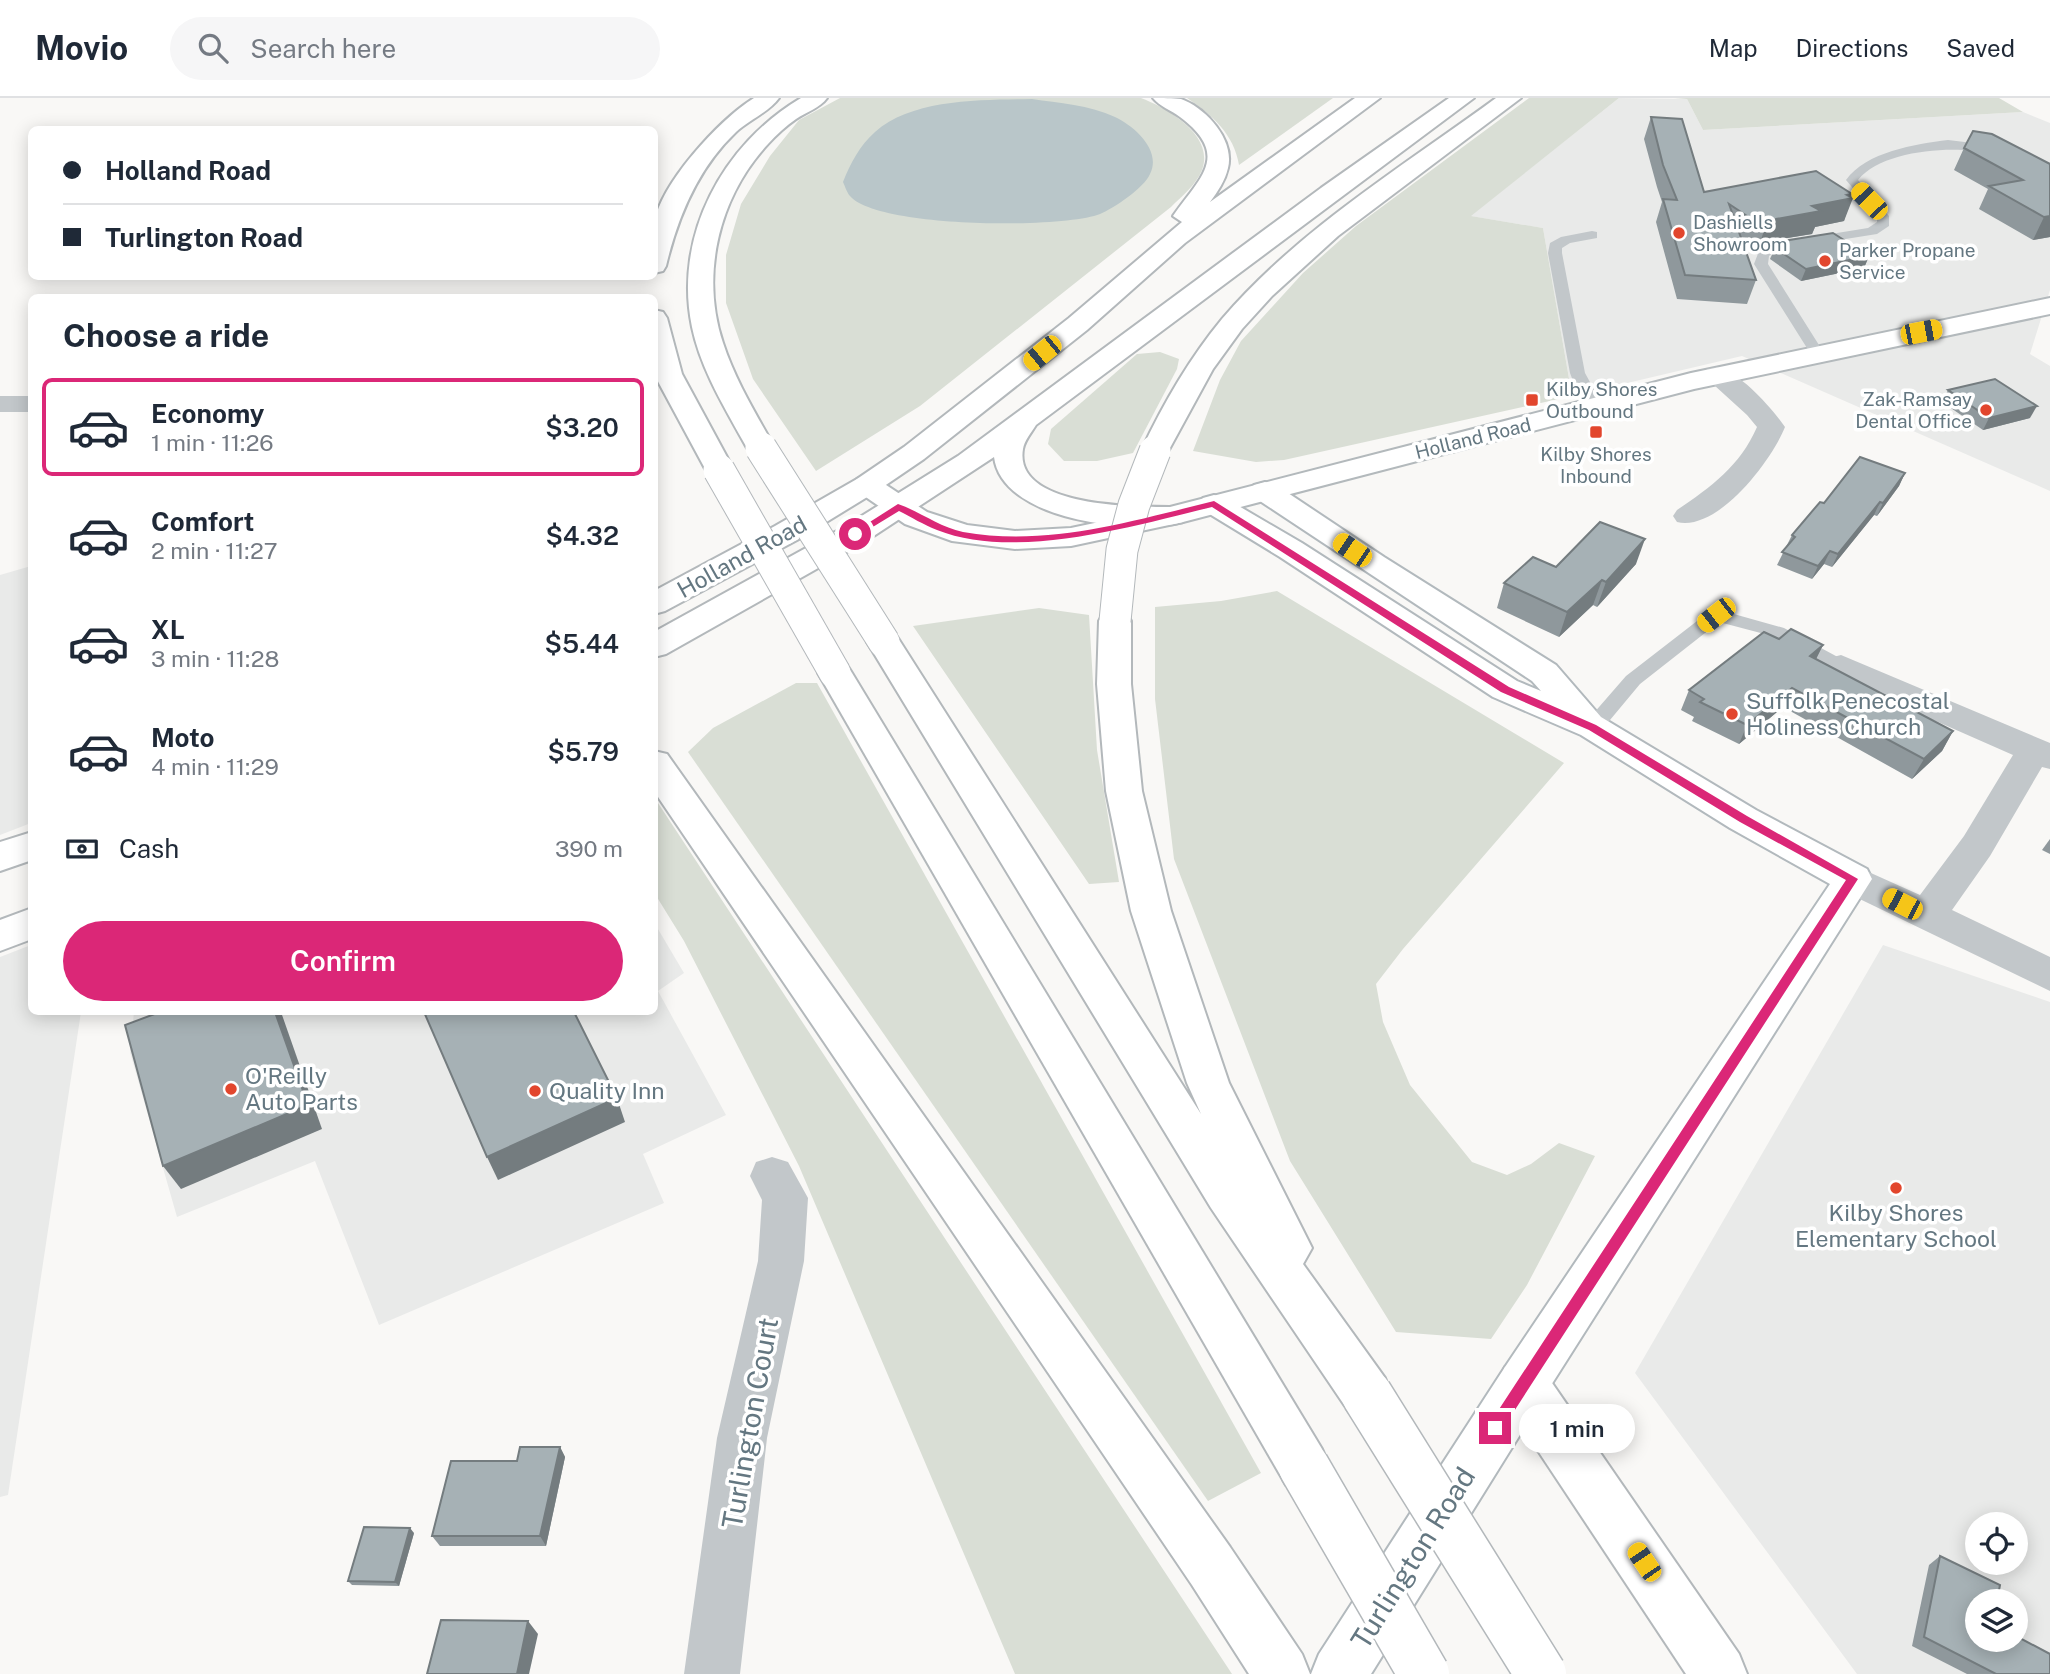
<!DOCTYPE html>
<meta charset="utf-8">
<style>
:root{--surface:#fff;--page:#f6f6f7;--text:#1f2937;--muted:#747a83;--line:#e0e1e3;--accent:#db2777}
body{margin:0;font-family:"Public Sans",sans-serif;background:var(--page);color:var(--text);height:100vh;display:flex;flex-direction:column;font-size:26px;white-space:nowrap}
*{box-sizing:border-box;margin:0}
p{font-size:23px;color:var(--muted)}
.icon{flex:none;width:38px;height:38px;fill:none;stroke:currentColor;stroke-width:2;stroke-linecap:round;stroke-linejoin:round}
.map{position:relative;flex:1;overflow:hidden}
.panel{position:absolute;left:28px;top:196px;width:630px;height:721px;display:flex;flex-direction:column;background:var(--surface);border-radius:10px;box-shadow:0 4px 18px #0003}
.panel>*{flex:none}
.banner{position:absolute;left:28px;top:28px;width:630px;height:154px;border-radius:10px;box-shadow:0 4px 18px #0003;display:grid;align-content:center;height:154px;padding:0 35px;background:var(--surface)}
.buttons{position:absolute;left:1965px;top:1414px;display:grid;gap:14px}
.buttons a{display:grid;place-items:center;width:63px;height:63px;border-radius:50%;background:var(--surface);box-shadow:0 4px 18px #0003;font-size:35px}
.end{position:absolute;width:32px;height:32px;margin:-16px;border:9px solid #db2777;background:#fff;box-shadow:0 0 0 4px #fff}
.from{border-radius:50%}
.bubble{position:absolute;height:49px;border-radius:24px;background:var(--surface);box-shadow:0 4px 18px #0003;font-size:23px;font-weight:600;line-height:49px;text-align:center}
.car{position:absolute;width:21px;height:42px;margin:-21px -10px;border-radius:9px;box-shadow:0 0 5px 2px #0007;background:linear-gradient(#f5c518 24%,#345 0 40%,#f5c518 0 76%,#345 0 86%,#f5c518 0)}
.banner b{display:flex;align-items:center;gap:24px;height:66px;font-size:26px}
.banner b+b{border-top:2px solid var(--line)}
.banner i{width:18px;height:18px;background:var(--text)}
ul{padding:0;list-style:none}
li{display:flex;align-items:center;gap:21px;height:98px;margin:0 14px 10px;padding:0 21px;border:4px solid transparent;border-radius:10px}
li div{flex:1}
li b{display:block;font-size:26px}
li em{font-style:normal;font-weight:600}
li.active{border-color:var(--accent)}
li>.icon{width:63px;height:63px;stroke-width:1.5}
h2{padding:0 35px;font-size:32px;line-height:84px}
.pay{display:flex;align-items:center;gap:18px;height:77px;padding:0 35px;font-size:26px}
.pay p{margin-inline-start:auto}
.cta{display:flex;gap:14px;margin-top:auto;padding:14px 35px}
.cta a{flex:1;height:80px;border-radius:42px;background:var(--accent);color:#fff;font-size:28px;font-weight:600;line-height:80px;text-align:center}
header{display:flex;align-items:center;gap:42px;box-sizing:border-box;height:98px;padding:0 35px;background:var(--surface);border-bottom:2px solid var(--line)}
header strong{font-size:33px}
nav{display:flex;gap:38px;margin-inline-start:auto;font-size:24px}
.search{width:490px;height:63px;background:var(--page);display:flex;align-items:center;gap:18px;box-sizing:border-box;padding:0 24px;border-radius:38px;color:var(--muted);font-size:26px}
.map>svg:first-child{display:block}
.built{fill:#e9eae9;fill-rule:evenodd}
.green{fill:#d9ded5}
.water{fill:#b9c6c9}
.lines{fill:none;stroke-linecap:round;stroke-linejoin:round}
.secondary-casing{stroke:#b2b9bd;stroke-width:4}
.primary-casing{stroke:#b3b9bc;stroke-width:4}
.highway-casing{stroke:#b3b8bb;stroke-width:4}
.lane{fill:#c2c7ca;fill-rule:evenodd}
.street{fill:#c2c7ca;fill-rule:evenodd}
.secondary{fill:#fff;fill-rule:evenodd}
.primary{fill:#fff;fill-rule:evenodd}
.highway{fill:#fff;fill-rule:evenodd}
.highway-bridge-far1-casing{stroke:#b3b8bb;stroke-width:33;stroke-linecap:butt}
.highway-bridge-casing{stroke:#b3b8bb;stroke-width:53;stroke-linecap:butt}
.highway-bridge-far1{stroke:#fff;stroke-width:31}
.highway-bridge{stroke:#fff;stroke-width:50}
.wall{fill:#8f989c}
.shaded-wall{fill:#747c7f}
.building{fill:#a6b1b5;stroke:#747c7f;stroke-width:2}
.route{fill:#db2777}
.poi-dot{fill:#e2462d;stroke:#fff;stroke-width:2.5}
.labels{text-anchor:middle;stroke-width:7;stroke-linejoin:round;paint-order:stroke}
.far-poi-label{font-size:19px;fill:#647781;stroke:#fff;text-anchor:start}
.far-street-label{font-size:19px;fill:#647781;stroke:#fff}
.street-label{font-size:23px;fill:#647781;stroke:#fff}
.poi-label{font-size:23px;fill:#647781;stroke:#fff;text-anchor:start}
.near-street-label{font-size:28px;fill:#647781;stroke:#fff}
</style>
<header>
<strong>Movio</strong>
<div class="search"><svg class="icon" aria-label="search" viewBox="0 0 24 24"><circle cx="10" cy="10" r="6"/><path d="M15 15l6 6"/></svg>Search here</div>
<nav><a>Map</a><a>Directions</a><a>Saved</a></nav>
</header>
<div class="map">
<svg width="2050" height="1576" viewBox="0 0 2050 1576">
<rect width="100%" height="100%" fill="#f9f8f6"/>
<!-- built -->
<g class="built">
<path d="M1619 0 1687 1 1703 32 2023 14 2050 25V192L2030 256 2050 268V393L1742 258 1572 298 1543 130 1470 118Z"/>
<path d="M31 468V725L0 737V477Z"/>
<path d="M655 826 684 875 658 893 726 1017 643 1056 664 1105 379 1227 315 1063 177 1119 130 954 134 914H654Z"/>
<path d="M31 847 32 914H81L8 1397 0 1399V859Z"/>
<path d="M1883 847 2050 904V1576H1857L1635 1275ZM1978 1426H2016V1465H1978ZM1978 1503H2016V1542H1978Z"/>
</g>
<!-- green -->
<g class="green">
<path d="M840 0H1141C1167 10 1215 37 1202 72 1196 87 1182 98 1171 109L920 308 816 373 753 281 726 205V157L741 106 770 58 799 22Z"/>
<path d="M1187 0H1333L1239 67C1234 36 1212 17 1187 0Z"/>
<path d="M1529 0H1619L1471 118 1543 130 1572 298 1284 362 1256 364 1193 353 1220 282 1241 243 1303 175 1356 128Z"/>
<path d="M1674 0H1999L2023 14 1703 32 1687 1Z"/>
<path d="M1160 254 1179 261 1177 271 1133 355 1097 363H1064L1048 346 1051 331 1137 256Z"/>
<path d="M1277 493 1564 665 1403 851 1376 886 1383 924 1410 987 1472 1064 1507 1077 1531 1066 1559 1045 1595 1058 1527 1187 1491 1241 1396 1234 1290 1063 1174 761 1155 601V509L1221 503Z"/>
<path d="M1039 510 1089 517 1097 652 1119 784 1089 786 913 528Z"/>
<path d="M796 585H817L1261 1375 1208 1403 688 654 713 630Z"/>
<path d="M654 699 1232 1576H1015L799 1068 684 843 655 796Z"/>
</g>
<!-- water -->
<path class="water" d="M1032 1C1058 5 1090 7 1115 19 1134 28 1162 52 1150 76 1144 90 1114 110 1100 116 1062 131 877 130 850 98 847 95 845 88 843 84 850 66 860 47 875 34 913 0 983 2 1032 1Z"/>
<g class="lines">
<defs>
<path id="secondary" d="M1265 384 1276 387 1384 459 1556 567 1601 619 1756 712 1867 771 1872 781 1541 1303 1371 1576H1311L1319 1556 1505 1269 1830 786 1730 730 1581 637 1493 599 1280 459 1203 412 1199 406 1203 400 1214 397 1225 400 1302 445 1517 583 1541 593 1532 583 1254 399 1250 393 1254 387Z"/>
<path id="primary" d="M2050 200V216L1694 291 1183 424 1071 448 1015 451 952 443 905 426 857 393 852 387 857 381 867 378 877 381 927 414 967 427 1015 433 1071 430 1170 409 1691 275Z"/>
<g id="highway">
<path d="M754 0H779C769 14 749 22 736 34 698 70 678 118 666 168L663 173 654 175C654 160 652 142 654 126 661 85 719 22 754 0Z"/>
<path d="M801 0H827C820 10 806 14 796 21 786 28 776 37 768 46 719 99 700 176 723 245 735 282 756 316 775 350L771 356 761 359 751 356 747 350C726 312 701 272 692 229 673 138 723 46 801 0Z"/>
<path d="M1153 0C1162 0 1173 0 1181 1 1206 10 1235 42 1228 70 1225 83 1218 93 1210 104L1355 0H1380L1185 145 1087 232 924 361 877 393 797 442 665 513 654 516V493L775 428 857 381 904 349 1069 220 1182 124 1173 118C1199 80 1232 58 1180 19 1171 12 1160 9 1153 0Z"/>
<path d="M1449 0H1474L1036 327C1031 335 1024 343 1023 351 1013 410 1138 409 1172 409L1183 412 1187 418 1183 424C1134 437 1002 423 994 359L866 443 666 556 654 559V534L844 429 958 358 1321 90Z"/>
<path d="M1496 0H1521L1338 138 1272 198 1242 231 1213 271 1165 359 1155 362 1145 359 1141 353C1163 306 1189 261 1222 221 1298 132 1402 69 1496 0Z"/>
<path d="M654 212 663 214 667 220 682 276 734 372 729 378 719 381 709 378 654 276Z"/>
<path d="M1115 513 1127 516 1131 523V586L1142 693 1171 813 1229 985 1312 1150 1303 1166 1385 1280 1392 1297 1385 1314 1367 1321 1349 1314 1211 1110 867 544 872 537 884 533 896 537 1201 1016 1187 985 1131 813 1106 693 1097 586 1099 523 1103 516Z"/>
<path d="M835 564 847 567 852 575 1322 1351 1330 1369 1322 1387 1304 1394 1286 1387 818 575 823 567Z"/>
<path d="M654 653 667 656 1230 1449 1302 1556 1310 1576H1249L1192 1487 654 693Z"/>
<path d="M32 734V762L0 773V744Z"/>
<path d="M32 810V841L0 853V822Z"/>
<path d="M1523 1262 1541 1269 1739 1556 1747 1576H1686L1505 1303 1498 1286 1505 1269Z"/>
</g>
</defs>
<!-- secondary casing -->
<use href="#secondary" class="secondary-casing"/>
<!-- primary casing -->
<use href="#primary" class="primary-casing"/>
<!-- highway casing -->
<use href="#highway" class="highway-casing"/>
<!-- lane -->
<g class="lane">
<path d="M1948 42 1981 46 1998 52 1992 56C1957 47 1883 51 1858 82L1889 118V128L1877 136 1777 152 1769 158 1768 166 1824 255 1822 258H1812L1754 166 1759 153 1768 146 1868 130 1877 124V119L1846 82C1866 54 1915 46 1948 42Z"/>
<path d="M1592 133 1597 134V140L1570 145 1562 150V155L1585 275 1603 308 1595 313 1590 311 1576 291 1570 275 1548 155 1550 145 1561 139Z"/>
<path d="M1716 511 1784 530 1847 564 1850 568 1847 572H1835L1772 538 1719 524 1640 586 1600 634H1586L1583 629 1586 624 1626 578 1710 513Z"/>
</g>
<!-- street -->
<g class="street">
<path d="M1717 269C1741 275 1771 309 1785 329 1772 362 1718 434 1677 424L1673 418 1677 412C1711 389 1740 368 1757 329L1747 317 1703 277 1707 271Z"/>
<rect x="0" y="298" width="32" height="16"/>
<path d="M1841 557 2050 645V671L2042 669 1990 758 1952 812 2050 859V893L1839 791 1834 781 1839 771 1853 767 1920 797 1964 738 2013 657 1829 576 1824 568 1829 560Z"/>
<path d="M772 1059 788 1064 808 1100 804 1163 767 1340 740 1576H684L717 1340 758 1163 762 1102 750 1078 756 1064Z"/>
</g>
<!-- secondary -->
<use href="#secondary" class="secondary"/>
<!-- primary -->
<use href="#primary" class="primary"/>
<!-- highway -->
<use href="#highway" class="highway"/>
<defs>
<g id="highway-bridge-far1">
<path d="M761 350 884 544"/>
<path d="M719 372 835 575"/>
<path d="M1115 523 1122 452 1134 407 1155 353"/>
</g>
<g id="highway-bridge">
<path d="M1367 1297 1541 1576"/>
<path d="M1304 1369 1424 1576"/>
</g>
</defs>
<!-- highway-bridge-far1 casing -->
<use href="#highway-bridge-far1" class="highway-bridge-far1-casing"/>
<!-- highway-bridge casing -->
<use href="#highway-bridge" class="highway-bridge-casing"/>
<!-- highway-bridge-far1 -->
<use href="#highway-bridge-far1" class="highway-bridge-far1"/>
<!-- highway-bridge -->
<use href="#highway-bridge" class="highway-bridge"/>
</g>
<!-- wall -->
<g class="wall">
<path d="M1651 19 1704 94 1852 96 1844 123 1815 129 1812 136 1768 143 1757 153 1742 143 1756 182 1747 206 1677 201 1656 124 1662 104 1657 89 1644 41Z"/>
<path d="M1964 50 2050 66V139L2033 142 1979 111 1988 91 1954 72Z"/>
<path d="M1775 150 1869 158 1864 170 1801 183 1770 161Z"/>
<path d="M1948 292 2030 320 1983 332 1942 304Z"/>
<path d="M1905 375 1899 388 1877 418 1874 417 1832 469 1824 466 1812 481 1777 467 1792 437 1824 405Z"/>
<path d="M1636 466 1597 509 1593 507 1559 539 1497 510 1504 485 1556 469Z"/>
<path d="M1779 541 1823 547 1816 561 1953 633 1942 653 1912 681 1783 609 1739 646 1692 623 1694 619 1681 612 1689 592Z"/>
<path d="M2050 741V756L2042 752Z"/>
<path d="M560 1349 565 1359 546 1448H440L432 1438Z"/>
<path d="M414 1435 399 1488 352 1487 348 1483Z"/>
<path d="M1940 1458 1978 1542 2050 1576H1967L1912 1548 1929 1467Z"/>
</g>
<!-- shaded-wall -->
<g class="shaded-wall">
<path d="M1852 96 1850 101 1853 100 1844 123 1815 129 1812 136 1768 143 1757 153 1765 130 1776 121Z"/>
<path d="M2050 118V139L2033 142 2044 119Z"/>
<path d="M1869 158 1864 170 1801 183 1806 171Z"/>
<path d="M2037 308 2030 320 1983 332 1989 320Z"/>
<path d="M1905 375 1899 388 1877 418 1883 405Z"/>
<path d="M1880 404 1874 417 1832 469 1838 456Z"/>
<path d="M1645 441 1636 466 1597 509 1606 484Z"/>
<path d="M1830 453 1824 466 1812 481 1818 468Z"/>
<path d="M1602 482 1593 507 1559 539 1567 514Z"/>
<path d="M1823 547 1813 567 1810 558Z"/>
<path d="M1792 590 1783 609 1739 646 1747 627Z"/>
<path d="M1953 633 1942 653 1912 681 1924 661Z"/>
<path d="M275 914H281L322 1031 181 1091 163 1068Z"/>
<path d="M617 1000 625 1024 498 1082 487 1059Z"/>
<path d="M560 1349 565 1359 546 1448 540 1438Z"/>
<path d="M410 1430 414 1435 399 1488 395 1484Z"/>
<path d="M528 1523 538 1536 529 1576H517Z"/>
</g>
<!-- building -->
<g class="building">
<path d="M1651 19 1682 21 1704 94 1816 73 1852 96 1847 97 1853 100 1812 108 1821 113 1776 121 1765 130 1729 106 1756 182 1685 177 1663 101 1677 102 1663 67Z"/>
<path d="M1973 33 1992 36 2050 66V118L2044 119 1989 88 2023 82 1964 50Z"/>
<path d="M1833 135 1869 158 1806 171 1775 150 1783 143Z"/>
<path d="M1995 281 2037 308 1989 320 1948 292Z"/>
<path d="M1860 359 1905 375 1883 405 1880 404 1838 456 1830 453 1818 468 1782 454 1795 439 1792 437 1820 404 1824 405Z"/>
<path d="M1600 424 1645 441 1606 484 1602 482 1567 514 1504 485 1533 459 1556 469Z"/>
<path d="M1791 531 1823 547 1810 558 1953 633 1924 661 1792 590 1747 627 1700 604 1704 601 1689 592 1764 534 1779 541Z"/>
<path d="M160 914H275L308 1007 163 1068 125 927Z"/>
<path d="M424 914H574L617 1000 487 1059Z"/>
<path d="M520 1349H560L540 1438H432L451 1363H517Z"/>
<path d="M364 1429 410 1430 395 1484 348 1483Z"/>
<path d="M1940 1458 2000 1487 1997 1503H1978V1542H2016V1538L2050 1556V1576H1996L1924 1539Z"/>
<path d="M441 1522 528 1523 517 1576H427Z"/>
</g>
<!-- route -->
<path class="route" d="M1214 403 1509 589 1596 627 1747 718 1858 781 1500 1335 1495 1338 1490 1335 1488 1330 1490 1325 1846 782 1740 724 1589 632 1501 594 1212 409C1134 428 1015 463 937 432 924 427 911 419 899 413L858 438 851 436 898 406C921 414 939 429 963 434 1048 449 1132 423 1214 403Z"/>
<!-- markers -->
<g class="poi-dot">
<circle cx="1679" cy="135" r="7"/>
<circle cx="1825" cy="163" r="7"/>
<rect x="1525" y="295" width="14" height="14" rx="3.5"/>
<circle cx="1986" cy="312" r="7"/>
<rect x="1589" y="327" width="14" height="14" rx="3.5"/>
<circle cx="1732" cy="616" r="7"/>
<circle cx="231" cy="991" r="7"/>
<circle cx="535" cy="993" r="7"/>
<circle cx="1896" cy="1090" r="7"/>
</g>
<g class="labels">
<!-- far-poi labels -->
<g class="far-poi-label">
<text x="1693" y="131">Dashiells<tspan x="1693" dy="22">Showroom</tspan></text>
<text x="1839" y="159">Parker Propane<tspan x="1839" dy="22">Service</tspan></text>
<text x="1546" y="298">Kilby Shores<tspan x="1546" dy="22">Outbound</tspan></text>
<text x="1972" y="308" text-anchor="end">Zak-Ramsay<tspan x="1972" dy="22">Dental Office</tspan></text>
<text x="1596" y="363" text-anchor="middle">Kilby Shores<tspan x="1596" dy="22">Inbound</tspan></text>
</g>
<!-- far-street labels -->
<g class="far-street-label">
<text transform="translate(1473 340) rotate(-14)" y="7">Holland Road</text>
</g>
<!-- street labels -->
<g class="street-label">
<text transform="translate(742 459) rotate(-29)" y="8">Holland Road</text>
</g>
<!-- poi labels -->
<g class="poi-label">
<text x="1746" y="611">Suffolk Penecostal<tspan x="1746" dy="26">Holiness Church</tspan></text>
<text x="245" y="986">O'Reilly<tspan x="245" dy="26">Auto Parts</tspan></text>
<text x="549" y="1001">Quality Inn</text>
<text x="1896" y="1123" text-anchor="middle">Kilby Shores<tspan x="1896" dy="26">Elementary School</tspan></text>
</g>
<!-- near-street labels -->
<g class="near-street-label">
<text transform="translate(750 1325) rotate(-80)" y="10">Turlington Court</text>
<text transform="translate(1413 1460) rotate(-58)" y="10">Turlington Road</text>
</g>
</g>
</svg>
<div class="buttons">
<a><svg class="icon" aria-label="locate" viewBox="0 0 24 24"><circle cx="12" cy="12" r="6"/><path d="M12 2v4M12 18v4M2 12h4M18 12h4"/></svg></a>
<a><svg class="icon" aria-label="layers" viewBox="0 0 24 24"><path d="M12 4l9 5-9 5-9-5zM3 14l9 5 9-5"/></svg></a>
</div>
<i class="end from" style="left:855px;top:436px"></i>
<i class="end" style="left:1495px;top:1330px"></i>
<div class="bubble" style="left:1519px;top:1306px;width:116px">1 min</div>
<i class="car" style="left:1869px;top:103px;rotate:316deg"></i>
<i class="car" style="left:1921px;top:234px;rotate:79deg"></i>
<i class="car" style="left:1042px;top:255px;rotate:231deg"></i>
<i class="car" style="left:1352px;top:452px;rotate:304deg"></i>
<i class="car" style="left:1716px;top:517px;rotate:232deg"></i>
<i class="car" style="left:1902px;top:806px;rotate:297deg"></i>
<i class="car" style="left:1644px;top:1464px;rotate:326deg"></i>
<div class="banner">
<b><i class="from"></i>Holland Road</b>
<b><i></i>Turlington Road</b>
</div>
<section class="panel">
<h2>Choose a ride</h2>
<ul>
<li class="active"><svg class="icon" aria-label="car" viewBox="0 0 24 24"><path d="M5 17H2v-5l4-1 3-4h7l3 4 3 1v5h-3M9 17h6M6 11h13"/><circle cx="7" cy="17" r="2"/><circle cx="17" cy="17" r="2"/></svg><div><b>Economy</b><p>1 min · 11:26</p></div><em>$3.20</em></li>
<li><svg class="icon" aria-label="car" viewBox="0 0 24 24"><path d="M5 17H2v-5l4-1 3-4h7l3 4 3 1v5h-3M9 17h6M6 11h13"/><circle cx="7" cy="17" r="2"/><circle cx="17" cy="17" r="2"/></svg><div><b>Comfort</b><p>2 min · 11:27</p></div><em>$4.32</em></li>
<li><svg class="icon" aria-label="car" viewBox="0 0 24 24"><path d="M5 17H2v-5l4-1 3-4h7l3 4 3 1v5h-3M9 17h6M6 11h13"/><circle cx="7" cy="17" r="2"/><circle cx="17" cy="17" r="2"/></svg><div><b>XL</b><p>3 min · 11:28</p></div><em>$5.44</em></li>
<li><svg class="icon" aria-label="car" viewBox="0 0 24 24"><path d="M5 17H2v-5l4-1 3-4h7l3 4 3 1v5h-3M9 17h6M6 11h13"/><circle cx="7" cy="17" r="2"/><circle cx="17" cy="17" r="2"/></svg><div><b>Moto</b><p>4 min · 11:29</p></div><em>$5.79</em></li>
</ul>
<div class="pay"><svg class="icon" aria-label="cash" viewBox="0 0 24 24"><path d="M3 7h18v10H3z"/><circle cx="12" cy="12" r="2"/></svg>Cash<p>390 m</p></div>
<div class="cta"><a>Confirm</a></div>
</section>
</div>
